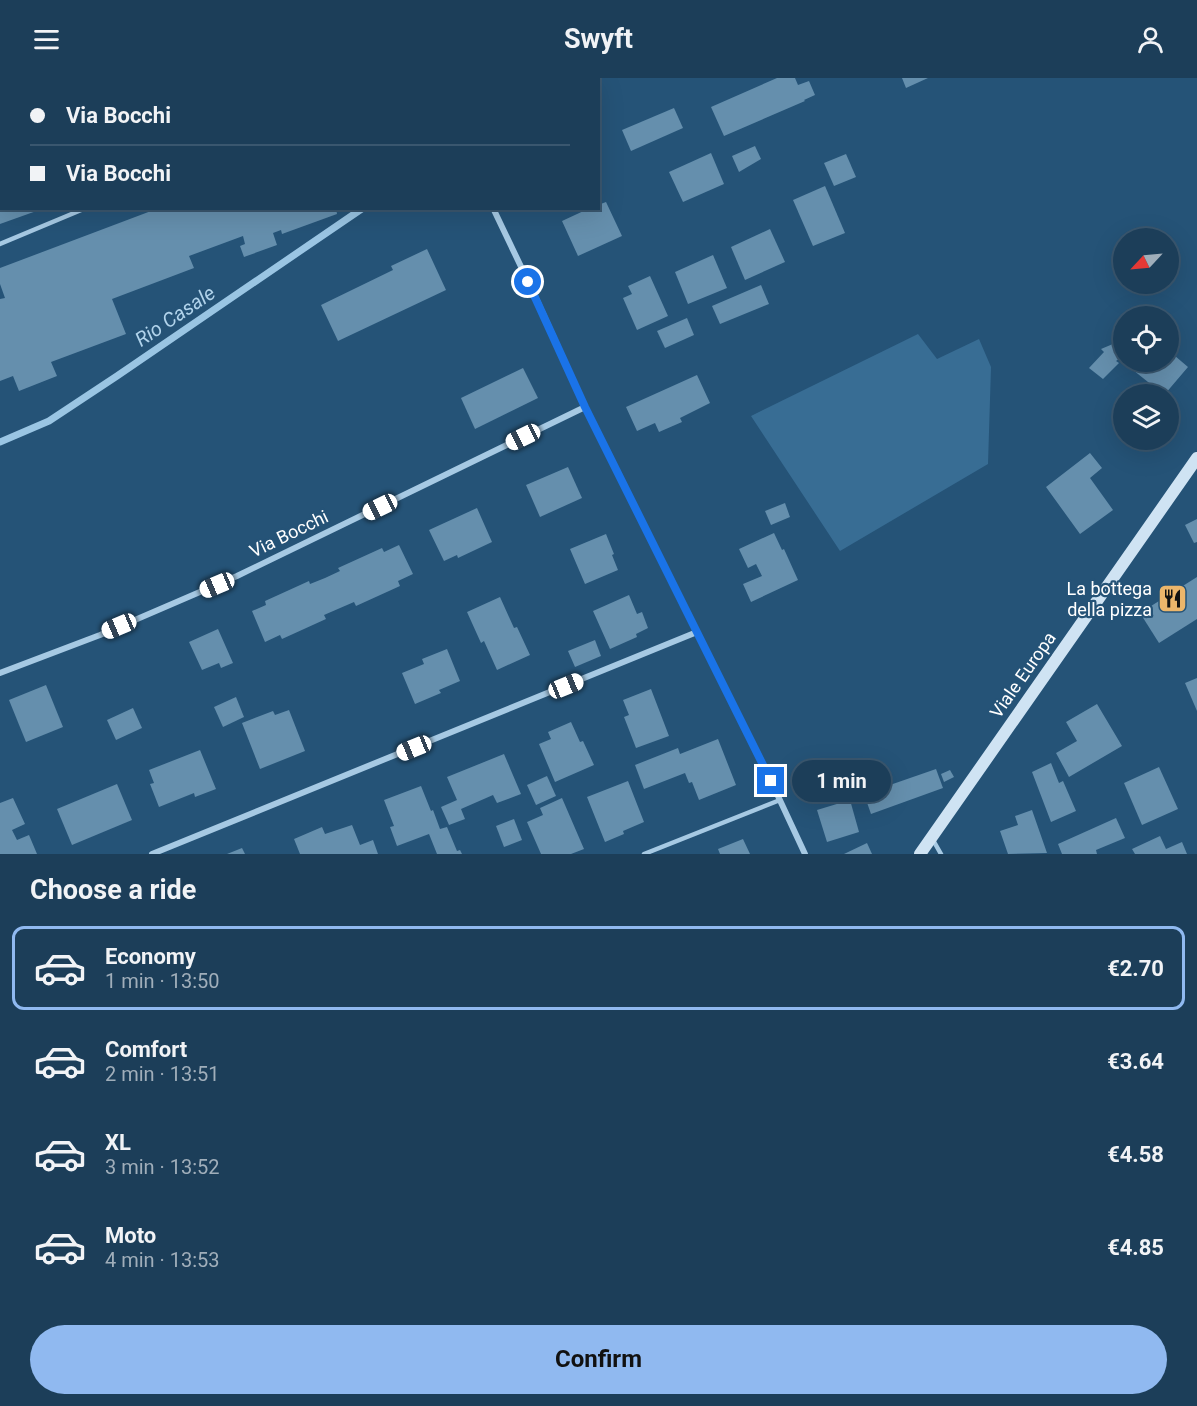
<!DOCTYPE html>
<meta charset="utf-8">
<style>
:root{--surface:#1c3e59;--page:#294962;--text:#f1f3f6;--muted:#a0aeba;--line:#3a576f;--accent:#90b9f0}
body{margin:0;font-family:Roboto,sans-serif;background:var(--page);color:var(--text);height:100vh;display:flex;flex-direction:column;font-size:22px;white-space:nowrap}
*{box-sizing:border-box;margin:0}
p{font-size:20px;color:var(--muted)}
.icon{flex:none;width:33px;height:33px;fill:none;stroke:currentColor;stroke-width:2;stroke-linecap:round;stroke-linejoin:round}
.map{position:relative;height:776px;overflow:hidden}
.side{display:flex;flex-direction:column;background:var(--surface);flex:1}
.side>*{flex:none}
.banner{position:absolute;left:0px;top:0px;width:600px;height:132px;box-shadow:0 6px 24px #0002,0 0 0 2px var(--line);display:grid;align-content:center;height:132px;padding:0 30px;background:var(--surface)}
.needle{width:39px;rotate:244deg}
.fabs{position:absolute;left:1113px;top:150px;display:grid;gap:12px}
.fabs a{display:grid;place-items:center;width:66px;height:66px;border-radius:50%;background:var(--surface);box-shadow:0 6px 24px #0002,0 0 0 2px var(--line);font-size:30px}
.end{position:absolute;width:27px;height:27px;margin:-14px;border:8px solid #1a73e8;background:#fff;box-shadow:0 0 0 3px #fff}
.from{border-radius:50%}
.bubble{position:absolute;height:42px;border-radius:21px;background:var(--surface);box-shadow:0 6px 24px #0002,0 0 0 2px var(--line);font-size:20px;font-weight:700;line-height:42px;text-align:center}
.car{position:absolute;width:18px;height:36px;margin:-18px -9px;border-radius:8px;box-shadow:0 0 4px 2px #0007;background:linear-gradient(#fff 24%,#345 0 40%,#fff 0 76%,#345 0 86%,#fff 0)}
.banner b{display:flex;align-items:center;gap:21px;height:57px;font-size:22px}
.banner b+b{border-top:2px solid var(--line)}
.banner i{width:15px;height:15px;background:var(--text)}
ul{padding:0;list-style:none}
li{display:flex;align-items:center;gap:18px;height:84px;margin:0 12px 9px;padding:0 18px;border:3px solid transparent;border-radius:12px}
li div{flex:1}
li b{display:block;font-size:22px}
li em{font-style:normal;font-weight:700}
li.active{border-color:var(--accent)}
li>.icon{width:54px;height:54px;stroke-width:1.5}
h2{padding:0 30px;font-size:27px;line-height:72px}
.cta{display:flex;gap:12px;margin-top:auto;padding:12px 30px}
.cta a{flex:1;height:69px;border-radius:36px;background:var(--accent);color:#111;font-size:24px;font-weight:700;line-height:69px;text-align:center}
header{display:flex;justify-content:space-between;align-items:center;height:78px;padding:0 30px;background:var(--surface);font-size:27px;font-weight:700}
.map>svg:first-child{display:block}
.green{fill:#386d94}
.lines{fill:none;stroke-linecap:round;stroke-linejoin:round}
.stream{stroke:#9ac5e3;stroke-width:7}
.building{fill:#658fad}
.service{stroke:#a6c9e3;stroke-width:4.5}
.minor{stroke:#a6c9e3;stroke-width:6}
.secondary{stroke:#cfe3f3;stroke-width:12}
.route{stroke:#1a73e8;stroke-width:8}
.labels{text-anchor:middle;stroke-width:4.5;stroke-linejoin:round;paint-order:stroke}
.street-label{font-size:18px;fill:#fff;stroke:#255377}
.poi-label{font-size:18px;fill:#fff;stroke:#255377;text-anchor:end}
.water-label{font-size:20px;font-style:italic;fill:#b1d3eb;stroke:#255377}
</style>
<header><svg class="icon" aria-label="menu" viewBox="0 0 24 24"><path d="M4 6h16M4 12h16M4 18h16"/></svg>Swyft<svg class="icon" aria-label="person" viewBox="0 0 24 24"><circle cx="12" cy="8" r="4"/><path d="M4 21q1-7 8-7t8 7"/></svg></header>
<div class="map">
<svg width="1197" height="776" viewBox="0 0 1197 776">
<rect width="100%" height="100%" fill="#255377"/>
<!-- green -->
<path class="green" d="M918 256 937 281 979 261 991 289 988 386 840 473 751 338Z"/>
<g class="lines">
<!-- stream -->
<g class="stream">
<path d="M476 2V0"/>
<path d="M0 364 49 343 117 298 363 130"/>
</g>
</g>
<!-- building -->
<g class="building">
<path d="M777 0H795L798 7 809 3 815 17 804 22 805 23 724 58 711 29Z"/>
<path d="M902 0H928L906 10Z"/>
<path d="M674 30 683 50 631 73 622 52Z"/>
<path d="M755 68 761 81 739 94 732 78Z"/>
<path d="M711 75 724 106 683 124 669 94Z"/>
<path d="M846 76 856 99 834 108 824 85Z"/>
<path d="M825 108 845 155 813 168 793 122Z"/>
<path d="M606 124 622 158 578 178 562 143 590 130H598V127Z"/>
<path d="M0 130H42V131L0 146Z"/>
<path d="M159 130H336L337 136 282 156 281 152 273 155 277 167 244 179 240 168 245 166 243 158 189 178 194 190 112 221 126 256 51 284 57 298 19 313 13 298 0 303V221L5 220 0 206V190Z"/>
<path d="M770 151 785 184 745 202 731 169Z"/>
<path d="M427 171 446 212 338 263 321 227 393 192 391 188Z"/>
<path d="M713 177 727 210 688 226 675 194Z"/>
<path d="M650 198 668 238 637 252 623 220 632 216 628 208Z"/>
<path d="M761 207 769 226 720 246 712 228Z"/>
<path d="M687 240 694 257 665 270 657 253Z"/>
<path d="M1120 263 1124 268V277L1116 283 1119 285 1103 301 1089 290 1104 274 1101 271Z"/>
<path d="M1168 272 1188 289 1165 316H1163L1133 292 1140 284H1168Z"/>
<path d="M523 290 538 320 475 351 461 320Z"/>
<path d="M697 297 710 325 680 340 682 344 659 354 655 345 637 353 626 329Z"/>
<path d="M1090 375 1102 390 1090 400 1113 432 1080 456 1046 409Z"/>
<path d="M568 389 582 420 540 439 526 407Z"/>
<path d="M785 425 790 439 771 447 765 433Z"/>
<path d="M477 430 492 464 458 480 457 477 444 483 429 452Z"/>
<path d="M1197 441V464L1194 465 1185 447Z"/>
<path d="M774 455 782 472 784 471 798 502 751 524 743 506 762 498 756 486 748 490 739 471Z"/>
<path d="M606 456 614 476 612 477 618 492 585 506 570 471Z"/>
<path d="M399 467 413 496 398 503 400 508 356 528 354 524 324 537 326 541 282 561 280 557 265 564 252 533 266 527 265 523 309 503 310 506 325 500 340 493 338 490 382 470 384 474Z"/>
<path d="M1197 499V541L1159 565 1140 535Z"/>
<path d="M629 517 637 536 642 534 648 550 636 556 637 559 610 571 593 533Z"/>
<path d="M500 519 514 550 517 549 530 577 497 592 484 563 481 565 467 534Z"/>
<path d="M218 551 233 585 221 590 219 585 202 592 189 564Z"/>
<path d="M595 562 601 578 575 589 568 573Z"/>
<path d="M447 571 460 603 439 612 441 615 415 626 402 595 424 586 422 581Z"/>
<path d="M1197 600V633L1185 605Z"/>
<path d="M46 607 63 649 26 664 9 622Z"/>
<path d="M651 611 669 658 636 670 624 639 629 637 623 622Z"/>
<path d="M236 619 244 639 223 649 214 629Z"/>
<path d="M1097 626 1122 668 1069 699 1056 675 1077 663 1066 644Z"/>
<path d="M133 630 142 650 116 662 107 642Z"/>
<path d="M289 632 305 673 260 691 242 645 273 633 275 637Z"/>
<path d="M571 644 580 664 583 663 594 687 555 704 539 666 551 661 548 654Z"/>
<path d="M718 661 736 707 699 722 692 704 689 705 685 695 644 711 635 687 678 670 680 676Z"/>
<path d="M200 672 216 711 195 719 194 715 159 729 150 706 154 705 149 692Z"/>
<path d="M504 676 521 716 497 725 493 717 461 731 465 741 449 747 441 729 457 722 447 699Z"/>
<path d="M1051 685 1059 705 1063 703 1076 733 1051 744 1032 694Z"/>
<path d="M1159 689 1178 731 1142 747 1124 705Z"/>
<path d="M936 691 943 710 871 736 864 716Z"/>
<path d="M950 692 954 699 944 704 941 696Z"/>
<path d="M547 698 556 718 536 727 527 707Z"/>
<path d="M628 703 644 744 623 753 624 756 605 764 587 719Z"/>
<path d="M117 706 132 742 72 767 57 731Z"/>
<path d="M421 708 431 733 433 732 440 751 447 749 457 773 460 772 462 776H437L429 756 397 768 390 749 394 748 384 722Z"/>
<path d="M13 720 25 746 12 752 17 762 29 757 37 776H0V725Z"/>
<path d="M562 720 584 771 571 776H541L527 744 543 737 540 730Z"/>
<path d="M850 722 859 754 827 764 817 732Z"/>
<path d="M1032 732 1047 775 1008 776 1000 753 1018 747 1015 738Z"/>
<path d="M1116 740 1125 760 1096 772 1097 776H1062L1058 766Z"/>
<path d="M514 741 522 762 504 769 496 748Z"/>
<path d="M352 747 360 767 373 762 378 776H300L294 761 322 749 325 756Z"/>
<path d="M1160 758 1166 771 1182 764 1187 776H1135L1132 771Z"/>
<path d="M743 761 750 776H720L718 771Z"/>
<path d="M867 765 872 776H844Z"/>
<path d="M242 770 245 776H227Z"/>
</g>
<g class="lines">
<!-- service -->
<g class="service">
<path d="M363 2V0"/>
<path d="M0 166 86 130"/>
<path d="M933 762 941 776"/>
<path d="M644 776 780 722"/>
</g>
<!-- minor -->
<g class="minor">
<path d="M450 0 451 2"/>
<path d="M493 130 535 218 585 329 771 703 805 776"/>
<path d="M0 595 100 557 237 498 585 329"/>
<path d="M152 776 697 554"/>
</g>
<!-- secondary -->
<path class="secondary" d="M920 776 1197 380"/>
</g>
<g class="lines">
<!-- route -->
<path class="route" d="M528 204 585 329 771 703"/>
</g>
<!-- icons -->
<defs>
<symbol id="restaurant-square" viewBox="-11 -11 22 22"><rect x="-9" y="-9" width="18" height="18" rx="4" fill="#ecb66b" stroke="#255377"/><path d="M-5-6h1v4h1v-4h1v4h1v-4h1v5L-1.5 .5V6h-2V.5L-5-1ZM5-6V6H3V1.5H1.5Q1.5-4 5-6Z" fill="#111"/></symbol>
</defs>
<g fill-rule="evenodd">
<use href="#restaurant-square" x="1156" y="504" width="33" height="33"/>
</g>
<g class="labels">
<!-- street labels -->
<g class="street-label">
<text transform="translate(289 456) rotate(-26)" y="6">Via Bocchi</text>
<text transform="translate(1023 597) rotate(-55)" y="6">Viale Europa</text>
</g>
<!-- poi labels -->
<g class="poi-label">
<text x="1152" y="517">La bottega<tspan x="1152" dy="21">della pizza</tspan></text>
</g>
<!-- water labels -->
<g class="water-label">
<text transform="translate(175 238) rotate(-34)" y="7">Rio Casale</text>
</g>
</g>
</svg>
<div class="fabs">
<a><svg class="needle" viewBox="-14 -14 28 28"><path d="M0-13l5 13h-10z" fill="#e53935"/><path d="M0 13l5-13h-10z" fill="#a0aeba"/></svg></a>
<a><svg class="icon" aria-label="locate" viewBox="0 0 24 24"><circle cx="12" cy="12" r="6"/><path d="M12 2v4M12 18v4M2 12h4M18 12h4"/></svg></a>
<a><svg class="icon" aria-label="layers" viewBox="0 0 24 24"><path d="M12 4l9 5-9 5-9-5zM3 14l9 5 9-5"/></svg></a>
</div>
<i class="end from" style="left:528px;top:204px"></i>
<i class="end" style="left:771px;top:703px"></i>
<div class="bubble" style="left:792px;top:682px;width:99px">1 min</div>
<i class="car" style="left:523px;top:359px;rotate:244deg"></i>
<i class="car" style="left:380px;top:429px;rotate:244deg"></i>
<i class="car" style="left:217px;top:507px;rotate:247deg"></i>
<i class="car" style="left:119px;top:548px;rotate:247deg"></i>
<i class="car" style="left:566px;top:608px;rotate:68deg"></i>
<i class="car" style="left:414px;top:670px;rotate:248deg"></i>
<div class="banner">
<b><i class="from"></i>Via Bocchi</b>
<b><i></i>Via Bocchi</b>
</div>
</div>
<section class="side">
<h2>Choose a ride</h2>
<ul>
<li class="active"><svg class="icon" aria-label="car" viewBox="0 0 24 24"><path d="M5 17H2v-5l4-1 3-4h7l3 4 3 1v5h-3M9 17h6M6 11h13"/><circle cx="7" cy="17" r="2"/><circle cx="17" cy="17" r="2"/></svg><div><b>Economy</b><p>1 min · 13:50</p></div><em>€2.70</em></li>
<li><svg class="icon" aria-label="car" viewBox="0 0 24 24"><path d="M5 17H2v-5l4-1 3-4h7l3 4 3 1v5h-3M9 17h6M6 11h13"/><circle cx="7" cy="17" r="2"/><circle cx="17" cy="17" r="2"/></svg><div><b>Comfort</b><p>2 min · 13:51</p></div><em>€3.64</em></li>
<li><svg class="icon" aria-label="car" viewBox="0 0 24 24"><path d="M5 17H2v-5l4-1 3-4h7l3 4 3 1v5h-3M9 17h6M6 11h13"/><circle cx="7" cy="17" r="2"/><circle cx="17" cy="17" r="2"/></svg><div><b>XL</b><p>3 min · 13:52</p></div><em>€4.58</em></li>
<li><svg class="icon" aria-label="car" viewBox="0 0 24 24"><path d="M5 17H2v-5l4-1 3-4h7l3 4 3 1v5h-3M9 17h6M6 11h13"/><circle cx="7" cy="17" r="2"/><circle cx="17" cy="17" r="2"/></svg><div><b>Moto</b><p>4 min · 13:53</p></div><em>€4.85</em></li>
</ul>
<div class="cta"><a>Confirm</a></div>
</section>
